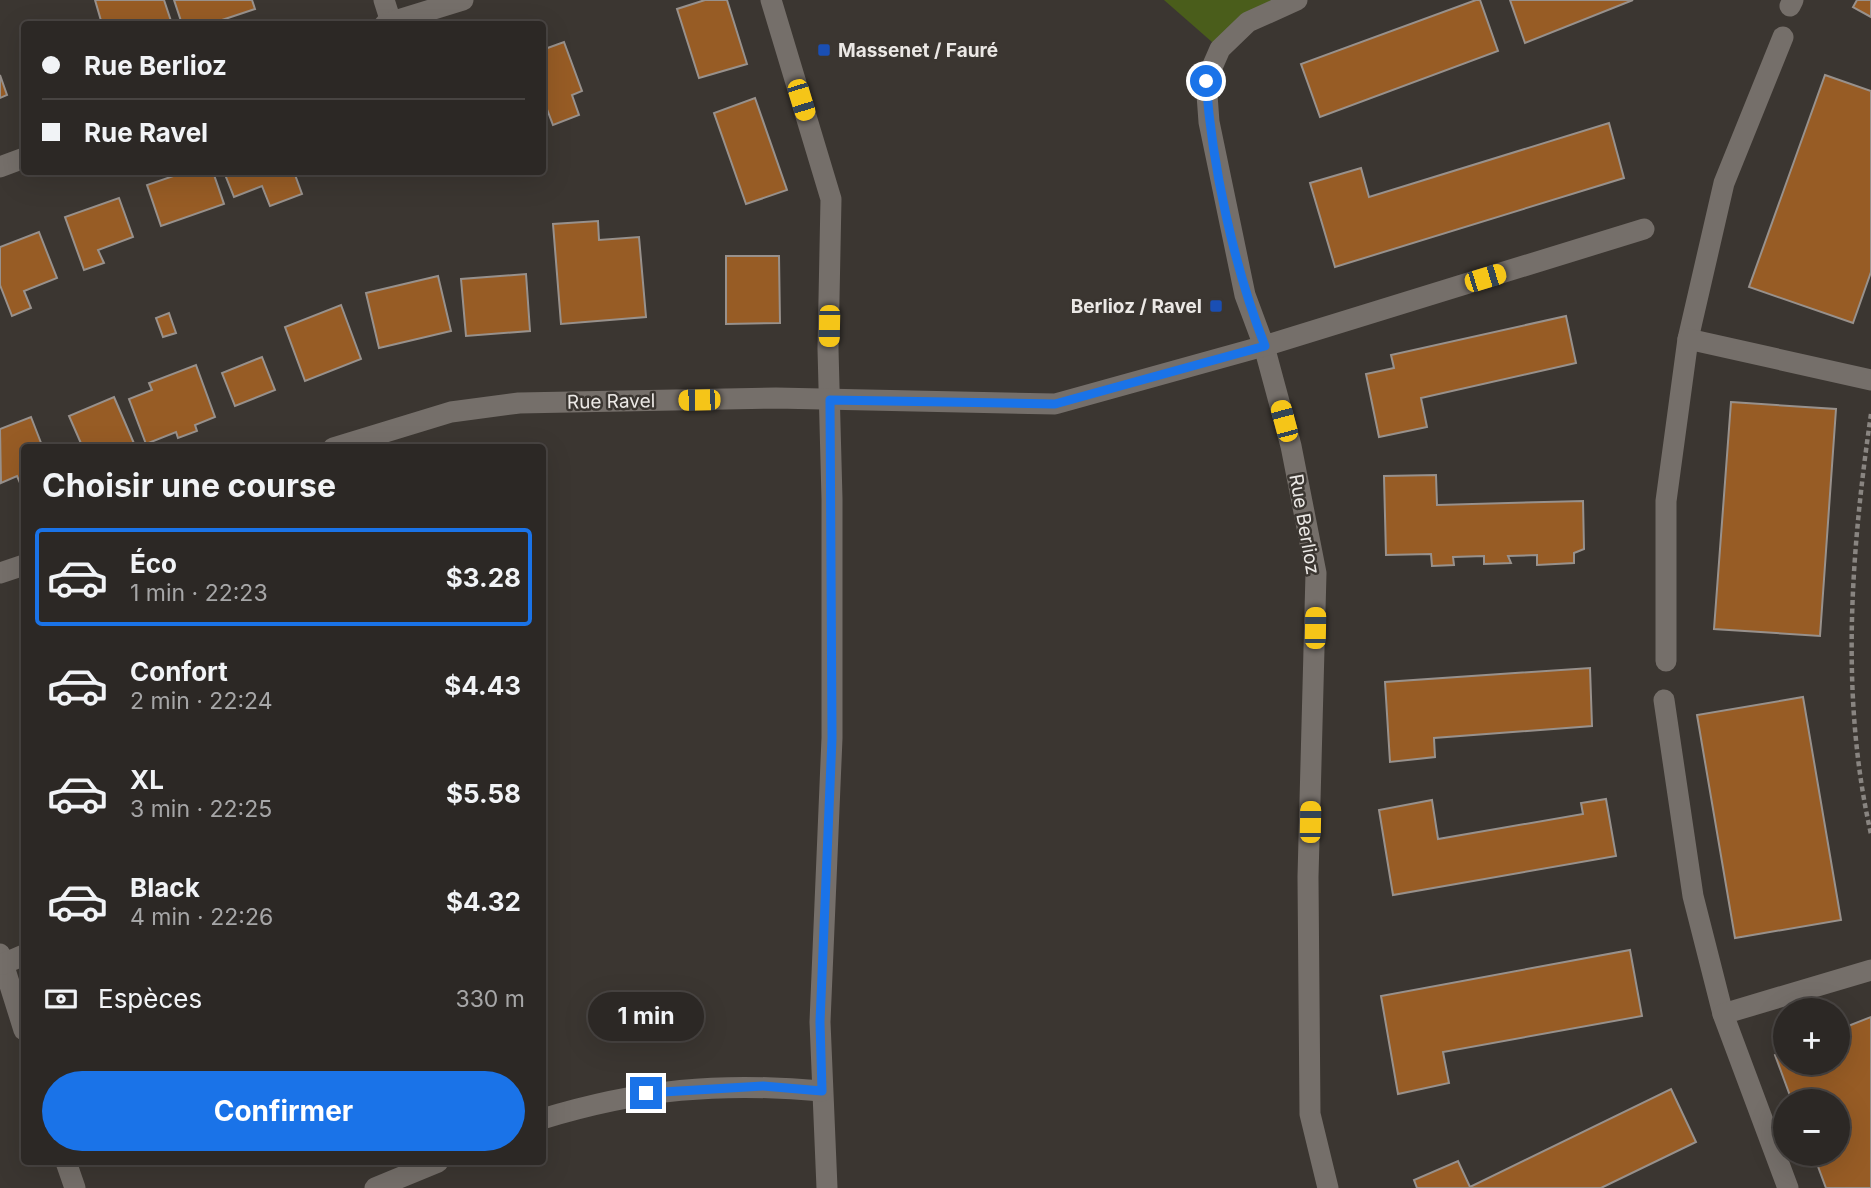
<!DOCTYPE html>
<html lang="fr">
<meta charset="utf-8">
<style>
:root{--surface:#2c2825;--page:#34302d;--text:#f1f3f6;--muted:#a6a6a7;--line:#484442;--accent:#1a73e8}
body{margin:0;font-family:Inter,sans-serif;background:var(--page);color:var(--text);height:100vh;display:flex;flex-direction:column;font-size:26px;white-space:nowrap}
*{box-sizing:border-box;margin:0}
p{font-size:23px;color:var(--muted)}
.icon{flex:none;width:38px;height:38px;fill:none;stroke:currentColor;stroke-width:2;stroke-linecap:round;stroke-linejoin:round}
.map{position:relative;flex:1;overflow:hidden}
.details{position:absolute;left:21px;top:444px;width:525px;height:721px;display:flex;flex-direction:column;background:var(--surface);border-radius:7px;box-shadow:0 7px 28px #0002,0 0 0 2px var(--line)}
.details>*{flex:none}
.banner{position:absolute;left:21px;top:21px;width:525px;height:154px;border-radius:7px;box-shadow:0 7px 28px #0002,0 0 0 2px var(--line);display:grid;align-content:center;height:154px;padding:0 21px;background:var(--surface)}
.controls{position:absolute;left:1773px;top:998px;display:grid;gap:14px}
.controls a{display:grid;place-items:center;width:77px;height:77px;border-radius:50%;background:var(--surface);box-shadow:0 7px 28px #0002,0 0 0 2px var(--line);font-size:35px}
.end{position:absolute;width:32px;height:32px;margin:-16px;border:9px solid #1a73e8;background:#fff;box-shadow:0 0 0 4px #fff}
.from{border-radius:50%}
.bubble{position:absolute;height:49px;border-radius:24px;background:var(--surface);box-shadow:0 7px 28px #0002,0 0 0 2px var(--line);font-size:23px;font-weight:700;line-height:49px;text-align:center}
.car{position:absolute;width:21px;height:42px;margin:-21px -10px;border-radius:9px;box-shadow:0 0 5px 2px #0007;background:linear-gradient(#f5c518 24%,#345 0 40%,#f5c518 0 76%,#345 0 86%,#f5c518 0)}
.banner b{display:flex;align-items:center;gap:24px;height:66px;font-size:26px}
.banner b+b{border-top:2px solid var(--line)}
.banner i{width:18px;height:18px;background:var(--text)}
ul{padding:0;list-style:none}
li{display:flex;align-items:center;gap:21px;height:98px;margin:0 14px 10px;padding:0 7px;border:4px solid transparent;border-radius:7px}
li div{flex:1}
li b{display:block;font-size:26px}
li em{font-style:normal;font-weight:700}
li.selected{border-color:var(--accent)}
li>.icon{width:63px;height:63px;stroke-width:1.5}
h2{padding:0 21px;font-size:32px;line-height:84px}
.pay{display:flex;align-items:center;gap:18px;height:77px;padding:0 21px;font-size:26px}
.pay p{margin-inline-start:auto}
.cta{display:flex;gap:14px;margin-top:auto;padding:14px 21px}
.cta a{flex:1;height:80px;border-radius:42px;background:var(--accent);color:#fff;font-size:28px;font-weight:700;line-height:80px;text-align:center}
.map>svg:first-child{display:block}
.green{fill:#4a5d1b}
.building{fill:#975c25;stroke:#98918c;stroke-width:2}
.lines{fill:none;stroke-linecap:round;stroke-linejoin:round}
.path{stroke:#898581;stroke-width:4.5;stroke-dasharray:5 3.5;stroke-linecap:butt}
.minor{stroke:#756f6a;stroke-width:21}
.route{stroke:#1a73e8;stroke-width:9}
.transit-dot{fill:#1a4fb4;stroke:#3b3631;stroke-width:2.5}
.labels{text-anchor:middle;stroke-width:5;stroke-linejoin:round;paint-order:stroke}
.poi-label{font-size:19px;font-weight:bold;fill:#ebe8e5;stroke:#3b3631;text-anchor:start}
.street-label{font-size:19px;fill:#ebe8e5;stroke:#3b3631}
</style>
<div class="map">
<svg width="1871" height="1188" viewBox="0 0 1871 1188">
<rect width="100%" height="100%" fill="#3b3631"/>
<!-- green -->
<path class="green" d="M1164 0H1274L1220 49Z"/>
<!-- building -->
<g class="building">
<path d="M95 0H164L172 24H102Z"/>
<path d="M174 0H252L255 9 210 24H182Z"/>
<path d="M705 0H727L747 64 699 78 677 9Z"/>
<path d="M1476 0H1480L1498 51 1320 117 1301 64Z"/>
<path d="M1510 0H1633L1525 43Z"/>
<path d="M1857 0H1871V17L1853 7Z"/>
<path d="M564 42 582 91 572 95 579 115 553 125 542 96V50Z"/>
<path d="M0 75 7 95 0 98Z"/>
<path d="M1825 75 1871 91V272L1853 323 1749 287Z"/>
<path d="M755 98 787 190 746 204 714 113Z"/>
<path d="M1609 123 1624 178 1335 267 1310 183 1361 168 1369 197Z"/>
<path d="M185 172H213L224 204 161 226 147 185Z"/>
<path d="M224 172H294L302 194 270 206 262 186 234 197Z"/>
<path d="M119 198 133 237 98 250 104 263 84 270 65 217Z"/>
<path d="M598 221 599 240 639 237 646 317 561 324 553 224Z"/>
<path d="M39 232 57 278 24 291 31 308 12 316 0 285V247Z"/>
<path d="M726 256H779L780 323 726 324Z"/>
<path d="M526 274 530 331 466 336 461 279Z"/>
<path d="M438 276 451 331 379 348 366 293Z"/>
<path d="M341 305 361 359 305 381 285 327Z"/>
<path d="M169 313 176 333 163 337 156 318Z"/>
<path d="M1566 316 1576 363 1421 398 1427 427 1379 437 1366 374 1394 368 1391 355Z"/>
<path d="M262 357 275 390 235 406 222 373Z"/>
<path d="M196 365 215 417 195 425 197 431 178 438 176 432 146 444 129 399 152 390 149 383Z"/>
<path d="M114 397 136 448H83L69 416Z"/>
<path d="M1731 402 1836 409 1820 636 1714 629Z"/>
<path d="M31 417 43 448H24V481L20 483 17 476 1 483 0 429Z"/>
<path d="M1436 475 1437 505 1583 501 1584 549 1574 553V563L1537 565V555L1508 556 1511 563 1484 564V556L1453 557 1454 565 1432 566 1431 554 1386 555 1384 476Z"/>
<path d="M1590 668 1592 726 1434 738 1435 757 1390 762 1385 682Z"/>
<path d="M1803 697 1841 920 1735 938 1697 715Z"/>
<path d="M1606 799 1616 856 1393 895 1379 810 1432 800 1438 839 1583 814 1581 803Z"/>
<path d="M1630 950 1642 1016 1443 1052 1449 1083 1398 1094 1381 996Z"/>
<path d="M1871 1017V1188H1826L1813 1153H1838V1101H1792L1775 1055 1785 1051V1062H1838V1030Z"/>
<path d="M1671 1089 1696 1142 1601 1188H1417L1414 1180 1458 1161 1470 1187Z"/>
</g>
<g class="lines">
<!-- path -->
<path class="path" d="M1871 414C1851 552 1840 698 1871 834"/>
<!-- minor -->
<g class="minor">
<path d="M384 0 391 22"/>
<path d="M771 0 831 199 828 349 832 499V738L820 1022 827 1188"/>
<path d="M1297 0 1248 22 1220 49 1206 81 1209 122 1245 295 1264 346 1291 446 1316 573 1308 877 1310 1114 1328 1188"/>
<path d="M1790 6 1793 0"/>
<path d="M385 24 463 0"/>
<path d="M0 167 24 158"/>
<path d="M1688 339 1724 183 1783 37"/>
<path d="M333 448 451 412 519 403 776 398 1055 404 1264 346 1644 229"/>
<path d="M0 573 24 565"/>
<path d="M1666 661V501L1688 339 1871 380"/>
<path d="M1664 700 1693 896 1723 1014"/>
<path d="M0 954 24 1030"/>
<path d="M3 964 24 955"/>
<path d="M542 1119C640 1089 720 1082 822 1091"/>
<path d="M66 1162 75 1188"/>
<path d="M375 1188 438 1162"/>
<path d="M1788 1188 1723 1014 1871 970"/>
</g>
</g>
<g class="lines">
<!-- route -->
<path class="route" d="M646 1093 763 1086 822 1091 820 1022 832 738 830 400 1055 404 1265 346C1234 267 1212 166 1206 81"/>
</g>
<!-- markers -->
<g class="transit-dot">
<rect x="817" y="43" width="14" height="14" rx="3.5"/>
<rect x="1209" y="299" width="14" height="14" rx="3.5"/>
</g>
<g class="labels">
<!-- poi labels -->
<g class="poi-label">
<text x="838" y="57">Massenet / Fauré</text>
<text x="1202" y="313" text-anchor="end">Berlioz / Ravel</text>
</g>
<!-- street labels -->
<g class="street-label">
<text transform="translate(611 401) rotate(-1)" y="7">Rue Ravel</text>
<text transform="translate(1305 524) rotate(80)" y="7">Rue Berlioz</text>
</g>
</g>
</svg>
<div class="controls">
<a>+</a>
<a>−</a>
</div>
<i class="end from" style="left:1206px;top:81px"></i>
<i class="end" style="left:646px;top:1093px"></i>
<div class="bubble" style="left:588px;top:992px;width:116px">1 min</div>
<i class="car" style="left:801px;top:100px;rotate:163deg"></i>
<i class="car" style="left:1485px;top:278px;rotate:73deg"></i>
<i class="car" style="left:829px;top:326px;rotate:181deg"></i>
<i class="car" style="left:699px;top:400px;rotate:269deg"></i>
<i class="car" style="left:1284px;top:421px;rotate:345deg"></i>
<i class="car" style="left:1315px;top:628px;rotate:1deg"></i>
<i class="car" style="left:1310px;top:822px;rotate:1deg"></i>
<div class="banner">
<b><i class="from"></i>Rue Berlioz</b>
<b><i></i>Rue Ravel</b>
</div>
<section class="details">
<h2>Choisir une course</h2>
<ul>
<li class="selected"><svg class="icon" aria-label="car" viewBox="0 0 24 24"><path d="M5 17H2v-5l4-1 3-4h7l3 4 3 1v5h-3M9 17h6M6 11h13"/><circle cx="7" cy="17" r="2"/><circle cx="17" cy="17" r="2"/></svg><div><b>Éco</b><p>1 min · 22:23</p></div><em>$3.28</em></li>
<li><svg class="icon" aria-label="car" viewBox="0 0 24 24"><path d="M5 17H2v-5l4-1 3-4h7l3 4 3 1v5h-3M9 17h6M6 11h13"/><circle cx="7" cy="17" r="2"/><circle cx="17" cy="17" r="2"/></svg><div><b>Confort</b><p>2 min · 22:24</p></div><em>$4.43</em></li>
<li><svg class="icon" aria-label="car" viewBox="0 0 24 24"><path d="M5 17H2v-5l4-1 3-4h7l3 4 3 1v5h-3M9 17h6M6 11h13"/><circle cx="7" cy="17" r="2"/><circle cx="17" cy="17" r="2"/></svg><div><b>XL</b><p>3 min · 22:25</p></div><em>$5.58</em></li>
<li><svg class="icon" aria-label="car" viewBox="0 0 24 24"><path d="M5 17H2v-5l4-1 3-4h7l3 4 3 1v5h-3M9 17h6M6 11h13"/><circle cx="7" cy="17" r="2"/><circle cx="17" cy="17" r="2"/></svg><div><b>Black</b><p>4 min · 22:26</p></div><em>$4.32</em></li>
</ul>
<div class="pay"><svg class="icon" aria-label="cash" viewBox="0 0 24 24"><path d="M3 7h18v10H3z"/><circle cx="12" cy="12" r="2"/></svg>Espèces<p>330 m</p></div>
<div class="cta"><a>Confirmer</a></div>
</section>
</div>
